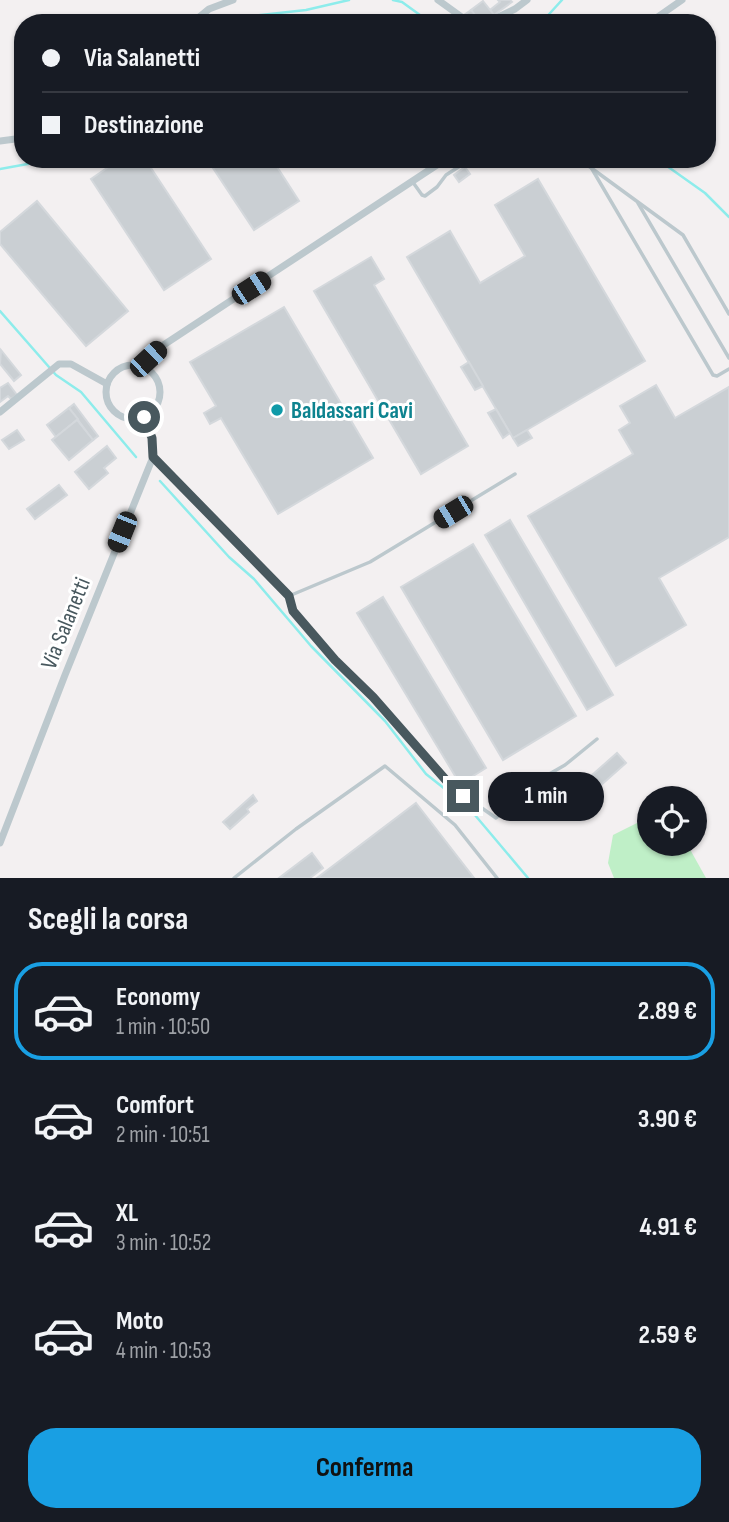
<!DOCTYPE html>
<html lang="it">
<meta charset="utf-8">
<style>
:root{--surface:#171b24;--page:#20242c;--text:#f1f3f6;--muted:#9ea1a6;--line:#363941;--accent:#199fe3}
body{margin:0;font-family:"Sofia Sans Condensed",sans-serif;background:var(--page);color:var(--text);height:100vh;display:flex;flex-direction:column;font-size:26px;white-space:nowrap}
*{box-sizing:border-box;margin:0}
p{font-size:23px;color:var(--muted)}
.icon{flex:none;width:38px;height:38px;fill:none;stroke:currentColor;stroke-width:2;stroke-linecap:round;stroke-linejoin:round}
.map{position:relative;height:878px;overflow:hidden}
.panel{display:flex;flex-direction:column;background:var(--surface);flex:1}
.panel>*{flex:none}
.guide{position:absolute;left:14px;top:14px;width:702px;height:154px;border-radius:28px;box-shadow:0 2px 5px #0004;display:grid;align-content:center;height:154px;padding:0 28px;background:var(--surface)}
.tools{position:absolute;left:637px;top:786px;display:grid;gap:14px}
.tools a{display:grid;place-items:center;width:70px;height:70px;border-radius:50%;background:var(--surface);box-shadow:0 2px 5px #0004;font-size:35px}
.end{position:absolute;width:32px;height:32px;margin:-16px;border:9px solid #48585e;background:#fff;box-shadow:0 0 0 4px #fff}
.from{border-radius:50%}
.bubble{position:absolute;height:49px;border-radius:24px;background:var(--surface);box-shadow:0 2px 5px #0004;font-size:23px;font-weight:700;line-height:49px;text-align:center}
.car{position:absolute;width:21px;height:42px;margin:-21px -10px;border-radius:9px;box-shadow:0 0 5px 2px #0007;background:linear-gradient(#222 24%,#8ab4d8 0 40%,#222 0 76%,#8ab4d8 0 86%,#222 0)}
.guide b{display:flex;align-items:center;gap:24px;height:66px;font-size:26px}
.guide b+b{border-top:2px solid var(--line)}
.guide i{width:18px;height:18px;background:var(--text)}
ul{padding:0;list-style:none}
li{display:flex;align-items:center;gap:21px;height:98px;margin:0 14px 10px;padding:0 14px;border:4px solid transparent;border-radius:28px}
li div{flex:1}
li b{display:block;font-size:26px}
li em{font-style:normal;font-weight:700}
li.current{border-color:var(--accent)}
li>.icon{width:63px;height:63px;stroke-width:1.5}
h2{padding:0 28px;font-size:32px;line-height:84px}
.button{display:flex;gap:14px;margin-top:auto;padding:14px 28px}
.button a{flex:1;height:80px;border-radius:28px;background:var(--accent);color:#111;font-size:28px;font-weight:700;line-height:80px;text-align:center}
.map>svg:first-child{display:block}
.green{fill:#bfefc7}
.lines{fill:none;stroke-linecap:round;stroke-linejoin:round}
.stream{stroke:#8deceb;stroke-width:2.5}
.building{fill:#cacfd3;stroke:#d4d8dc;stroke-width:2}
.service{stroke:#bcc8cd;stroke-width:3.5}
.minor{stroke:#bcc8cd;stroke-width:7}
.route{stroke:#48585e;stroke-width:9}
.culture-dot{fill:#0f9aa8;stroke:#fff;stroke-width:2.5}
.labels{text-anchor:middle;stroke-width:6;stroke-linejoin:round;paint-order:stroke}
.culture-label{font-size:23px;font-weight:bold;fill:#0d838f;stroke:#fff;text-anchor:start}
.street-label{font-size:23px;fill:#48585e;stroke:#fff}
</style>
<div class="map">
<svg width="729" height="878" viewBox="0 0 729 878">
<rect width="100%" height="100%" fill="#f3f0f1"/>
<!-- green -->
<path class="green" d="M649 817V844H687L706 878H614L608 863 613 835Z"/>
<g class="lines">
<!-- stream -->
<g class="stream">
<path d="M393 0 402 2 431 23"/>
<path d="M233 23 243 17 306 10 349 0"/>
<path d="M541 23 562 0"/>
<path d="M657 159 705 193 729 217"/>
<path d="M0 169 55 159"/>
<path d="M0 311 56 375 81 392 136 457"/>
<path d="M160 481 229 557 254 579 311 646 385 721 426 774 469 808 528 878"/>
</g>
</g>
<!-- building -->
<g class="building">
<path d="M498 0H510L512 2 494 15 490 10 500 2Z"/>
<path d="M483 1 494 15 481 23 471 10Z"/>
<path d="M471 10 479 20 476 22 464 15Z"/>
<path d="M120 159H145L211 259 164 290 91 179Z"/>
<path d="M207 159H272L299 201 254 230Z"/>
<path d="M465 167 470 174 459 182 454 175Z"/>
<path d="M538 179 645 361 513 438 407 257 450 231 480 283 525 256 495 205Z"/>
<path d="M37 201 128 311 86 346 0 244V232Z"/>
<path d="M371 257 384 279 374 285 468 446 421 474 314 291Z"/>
<path d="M284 307 373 458 278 514 221 418 210 424 204 413 216 406 190 362Z"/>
<path d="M1 350 21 375 14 381 0 364Z"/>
<path d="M469 362 483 386 475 390 461 367Z"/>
<path d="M8 383 17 395 11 399 8 396 0 402V388Z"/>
<path d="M656 385 675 418 729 387V537L659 578 686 625 616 666 528 516 633 454 619 430 630 423 620 406Z"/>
<path d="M74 404 98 436 93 440 69 408Z"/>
<path d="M69 408 78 419 56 437 47 425Z"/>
<path d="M496 409 510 433 503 438 488 413Z"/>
<path d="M77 420 93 440 69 460 52 440Z"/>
<path d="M17 430 24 440 9 449 2 440Z"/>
<path d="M527 430 532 438 518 446 513 438Z"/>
<path d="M107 446 116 458 104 468 108 473 89 489 75 472Z"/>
<path d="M59 485 67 495 35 519 27 509Z"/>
<path d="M510 520 613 695 587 710 485 535Z"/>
<path d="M473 544 576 716 503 760 401 587Z"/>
<path d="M383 597 486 768 460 784 357 613Z"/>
<path d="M617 753 626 763 601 785 592 775Z"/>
<path d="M592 775 601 785 594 791 585 781Z"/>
<path d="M253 795 257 801 247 809 249 812 230 829 223 822Z"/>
<path d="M416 803 474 878H317Z"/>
<path d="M312 853 323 868 310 878H279Z"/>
</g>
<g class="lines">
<!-- service -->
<g class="service">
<path d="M579 159 683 235 729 314"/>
<path d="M592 169 713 375 717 376 729 369"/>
<path d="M412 181 422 195 425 196 437 187 446 175 471 159"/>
<path d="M638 203 729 358"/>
<path d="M153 457 289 596 370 562 515 474"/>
<path d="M289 596 293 611 335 660 373 697 452 787 496 818 544 777 565 765 597 739"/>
<path d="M234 878 296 829 385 766 455 825 497 878"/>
</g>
<!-- minor -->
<g class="minor">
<path d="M438 0 470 23"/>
<path d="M192 23 209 9 233 0"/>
<path d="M486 23 515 9 527 0"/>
<path d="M649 23 682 0"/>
<path d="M0 141 23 138"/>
<circle cx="133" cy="392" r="27"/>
<path d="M143 367 162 346 446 159"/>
<path d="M0 412 59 364H71L107 384"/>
<path d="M0 843 65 675 153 457 152 438 144 417"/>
</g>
</g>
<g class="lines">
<!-- route -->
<path class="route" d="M144 417 152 438 153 457 289 596 293 611 335 660 373 697 452 787 463 796"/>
</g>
<!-- markers -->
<circle class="culture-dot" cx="277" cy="410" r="7"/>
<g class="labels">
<!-- culture labels -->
<g class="culture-label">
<text x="291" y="418">Baldassari Cavi</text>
</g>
<!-- street labels -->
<g class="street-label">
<text transform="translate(65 623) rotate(-68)" y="8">Via Salanetti</text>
</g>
</g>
</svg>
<div class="tools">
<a><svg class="icon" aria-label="locate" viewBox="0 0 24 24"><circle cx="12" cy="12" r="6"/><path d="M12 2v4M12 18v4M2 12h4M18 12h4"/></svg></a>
</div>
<i class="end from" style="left:144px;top:417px"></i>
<i class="end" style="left:463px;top:796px"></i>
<div class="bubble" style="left:488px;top:772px;width:116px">1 min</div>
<i class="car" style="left:251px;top:288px;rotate:57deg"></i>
<i class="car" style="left:148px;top:359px;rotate:47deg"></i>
<i class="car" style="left:453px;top:512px;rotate:239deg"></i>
<i class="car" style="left:122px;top:532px;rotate:202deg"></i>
<div class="guide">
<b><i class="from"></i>Via Salanetti</b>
<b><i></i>Destinazione</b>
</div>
</div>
<section class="panel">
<h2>Scegli la corsa</h2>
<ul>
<li class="current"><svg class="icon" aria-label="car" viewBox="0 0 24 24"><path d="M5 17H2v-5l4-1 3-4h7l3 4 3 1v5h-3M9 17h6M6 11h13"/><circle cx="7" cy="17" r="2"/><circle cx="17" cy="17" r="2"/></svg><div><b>Economy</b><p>1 min · 10:50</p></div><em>2.89 €</em></li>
<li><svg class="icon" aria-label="car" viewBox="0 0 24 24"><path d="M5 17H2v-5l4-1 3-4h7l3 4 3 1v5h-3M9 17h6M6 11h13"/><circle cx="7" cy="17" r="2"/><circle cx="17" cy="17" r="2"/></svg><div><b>Comfort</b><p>2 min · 10:51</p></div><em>3.90 €</em></li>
<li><svg class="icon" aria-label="car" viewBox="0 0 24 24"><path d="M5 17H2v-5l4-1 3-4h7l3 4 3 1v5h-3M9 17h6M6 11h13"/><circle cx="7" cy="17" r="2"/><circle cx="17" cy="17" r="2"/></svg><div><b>XL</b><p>3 min · 10:52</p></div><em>4.91 €</em></li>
<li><svg class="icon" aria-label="car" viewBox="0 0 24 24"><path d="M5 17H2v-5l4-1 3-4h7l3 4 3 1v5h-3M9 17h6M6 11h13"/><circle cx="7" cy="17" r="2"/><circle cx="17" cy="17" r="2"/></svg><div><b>Moto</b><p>4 min · 10:53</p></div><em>2.59 €</em></li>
</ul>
<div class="button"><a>Conferma</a></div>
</section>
